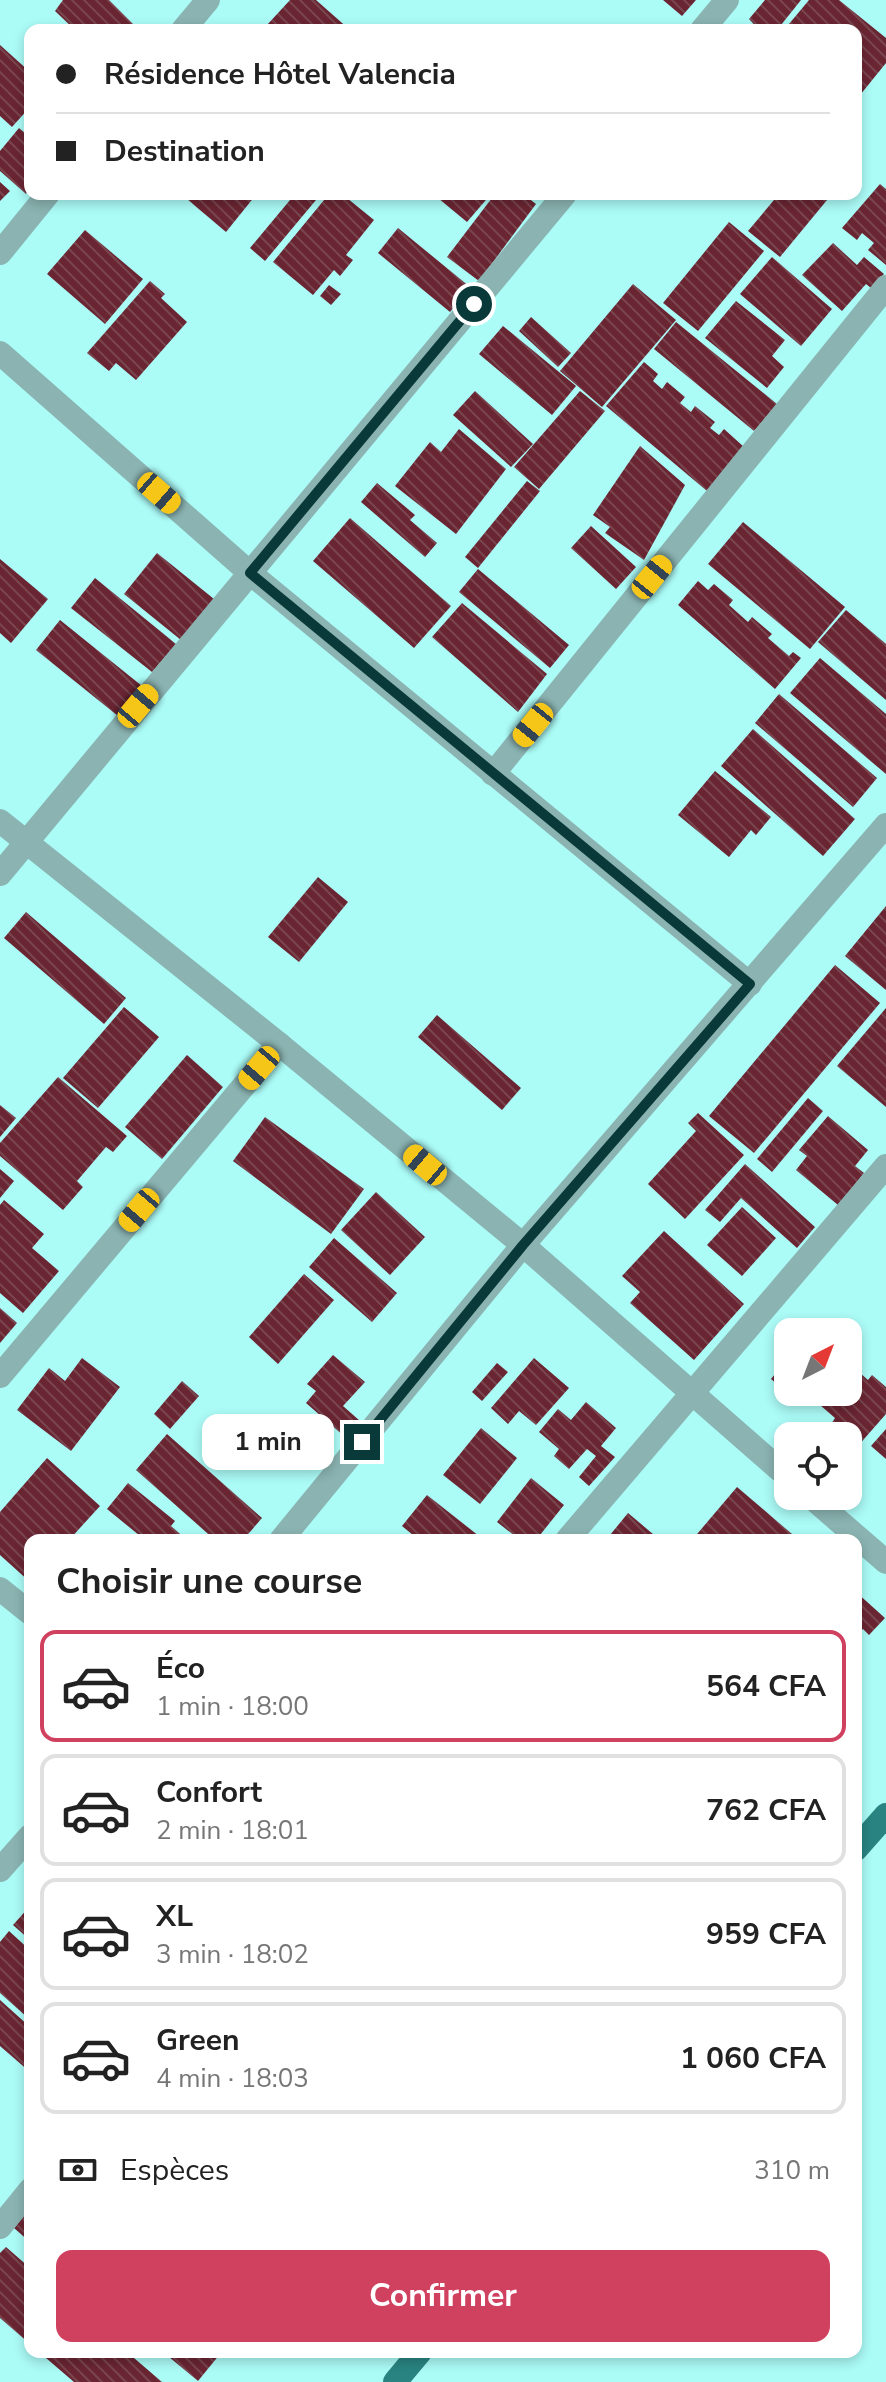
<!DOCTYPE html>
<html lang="fr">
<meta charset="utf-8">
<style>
:root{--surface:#fff;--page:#f2f2f2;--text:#222;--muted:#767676;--line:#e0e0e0;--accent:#d04160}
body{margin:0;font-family:"Nunito Sans",sans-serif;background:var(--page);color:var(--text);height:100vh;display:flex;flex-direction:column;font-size:30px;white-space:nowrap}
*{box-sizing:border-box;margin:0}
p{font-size:26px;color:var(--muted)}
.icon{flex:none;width:44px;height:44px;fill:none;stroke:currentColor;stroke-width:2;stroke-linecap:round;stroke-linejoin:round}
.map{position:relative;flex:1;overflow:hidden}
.sheet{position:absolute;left:24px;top:1534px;width:838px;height:824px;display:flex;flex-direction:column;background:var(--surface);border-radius:16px;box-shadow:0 4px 12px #0003}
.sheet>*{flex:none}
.hud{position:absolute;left:24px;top:24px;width:838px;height:176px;border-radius:16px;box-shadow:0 4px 12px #0003;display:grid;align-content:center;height:176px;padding:0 32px;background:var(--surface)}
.needle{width:52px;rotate:42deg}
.tools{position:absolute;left:774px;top:1318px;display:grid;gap:16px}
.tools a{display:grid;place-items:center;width:88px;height:88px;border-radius:16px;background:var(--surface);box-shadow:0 4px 12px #0003;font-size:40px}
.end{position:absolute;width:36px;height:36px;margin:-18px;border:10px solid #093938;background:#fff;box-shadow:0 0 0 4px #fff}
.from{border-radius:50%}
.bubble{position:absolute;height:56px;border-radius:16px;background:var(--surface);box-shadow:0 4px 12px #0003;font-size:26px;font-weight:700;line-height:56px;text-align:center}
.car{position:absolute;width:24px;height:48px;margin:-24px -12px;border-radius:10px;box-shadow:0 0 6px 2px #0007;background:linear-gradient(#f5c518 24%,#345 0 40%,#f5c518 0 76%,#345 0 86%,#f5c518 0)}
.hud b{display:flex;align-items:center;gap:28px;height:76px;font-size:30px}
.hud b+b{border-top:2px solid var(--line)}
.hud i{width:20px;height:20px;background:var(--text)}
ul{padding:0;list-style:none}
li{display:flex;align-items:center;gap:24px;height:112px;margin:0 16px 12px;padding:0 16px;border:4px solid var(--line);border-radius:16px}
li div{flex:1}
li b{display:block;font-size:30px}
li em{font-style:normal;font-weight:700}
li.selected{border-color:var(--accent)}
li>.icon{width:72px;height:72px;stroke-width:1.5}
h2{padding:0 32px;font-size:36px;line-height:96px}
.pay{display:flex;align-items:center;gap:20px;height:88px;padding:0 32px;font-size:30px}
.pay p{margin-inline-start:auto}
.primary-button{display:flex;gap:16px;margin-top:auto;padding:16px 32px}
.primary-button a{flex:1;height:92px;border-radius:16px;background:var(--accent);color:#fff;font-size:32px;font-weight:700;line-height:92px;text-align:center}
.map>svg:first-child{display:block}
.building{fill:url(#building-back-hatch)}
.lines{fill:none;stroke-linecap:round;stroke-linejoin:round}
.minor{stroke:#8ab3b1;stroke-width:24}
.major{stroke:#298481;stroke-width:24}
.route{stroke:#093938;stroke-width:10}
</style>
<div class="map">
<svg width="886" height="2382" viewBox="0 0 886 2382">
<defs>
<pattern id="building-back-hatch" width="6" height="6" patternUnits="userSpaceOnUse" patternTransform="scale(2)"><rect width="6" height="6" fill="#6a2532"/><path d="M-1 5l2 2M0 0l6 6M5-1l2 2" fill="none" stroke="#79454f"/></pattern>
</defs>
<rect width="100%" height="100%" fill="#abfbf7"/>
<!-- building -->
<g class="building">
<path d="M63 0H109L134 25 131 30H75L55 11Z"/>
<path d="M290 0H316L350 30H273L267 25Z"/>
<path d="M663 0H696L682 16Z"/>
<path d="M765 0H801L777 30H759L749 19Z"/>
<path d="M809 0H839L886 38V63L856 100V30H784Z"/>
<path d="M0 45 30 72V107L12 127 0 116Z"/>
<path d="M19 128 30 137V188L26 194 0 171V151Z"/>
<path d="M0 182 10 191 0 201Z"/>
<path d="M880 184 886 189V265L868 250 874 243 862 233 857 240 842 228Z"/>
<path d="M181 194H253L255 196 226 232Z"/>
<path d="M295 194H321L265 261 250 248Z"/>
<path d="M329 194H342L374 220 346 255 353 260 340 276 334 270 313 295 273 262Z"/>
<path d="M433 194H491L467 222Z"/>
<path d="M495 194H523L536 204 479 281 447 257Z"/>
<path d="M779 194H832L780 257 748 231Z"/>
<path d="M729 222 764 251 698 331 663 303Z"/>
<path d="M398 228 470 287 450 312 378 253Z"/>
<path d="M85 230 143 279 105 324 47 274Z"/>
<path d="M833 243 857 265 864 257 884 274 871 288 866 284 842 311 802 275Z"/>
<path d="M772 257 832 309 801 346 740 294Z"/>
<path d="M150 281 165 294 161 298 187 322 136 380 116 363 109 371 87 353Z"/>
<path d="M633 284 676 320 602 407 560 371Z"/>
<path d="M329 285 341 294 331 305 320 296Z"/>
<path d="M736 301 785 340 772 356 784 367 767 388 705 338Z"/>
<path d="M531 317 571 353 558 367 519 331Z"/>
<path d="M676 322 777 404 754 431 654 349Z"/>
<path d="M503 326 576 386 552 415 479 354Z"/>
<path d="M644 362 658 374 653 381 662 389 667 382 685 397 680 403 691 412 695 406 715 422 710 428 719 435 724 429 744 447 707 491 606 406Z"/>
<path d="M475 391 533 444 511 467 453 415Z"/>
<path d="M580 391 605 411 539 489 514 467Z"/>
<path d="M459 429 506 469 456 534 395 486 430 442 441 452Z"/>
<path d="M640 446 685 485 644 560 605 533 610 527 593 515Z"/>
<path d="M527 481 540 491 478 568 465 557Z"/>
<path d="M377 483 415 515 410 520 437 543 425 557 361 502Z"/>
<path d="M350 518 451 606 414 648 313 561Z"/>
<path d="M743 522 845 607 810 649 708 564Z"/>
<path d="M591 526 636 567 616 589 571 548Z"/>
<path d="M157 553 214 599 181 640 124 594Z"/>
<path d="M0 559 48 599 11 643 0 633Z"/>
<path d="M478 569 569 645 550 668 459 592Z"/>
<path d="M95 578 176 644 152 672 71 608Z"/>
<path d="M698 581 708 590 714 584 733 600 729 605 748 622 752 617 772 634 768 638 789 656 793 652 801 658 775 689 678 605Z"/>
<path d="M462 603 547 674 518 712 432 637Z"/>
<path d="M846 610 886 644V700L818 642Z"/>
<path d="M60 620 142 686 118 716 36 650Z"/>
<path d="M820 658 886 714V774L790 693Z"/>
<path d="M779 694 877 778 853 807 755 723Z"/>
<path d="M753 729 855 819 823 856 721 766Z"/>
<path d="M715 771 771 817 756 835 751 830 729 857 678 815Z"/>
<path d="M318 877 348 902 299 962 268 937Z"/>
<path d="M886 906V990L845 956Z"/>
<path d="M26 912 126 998 104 1024 4 938Z"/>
<path d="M835 965 880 1003 754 1153 709 1116Z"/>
<path d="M124 1007 159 1037 98 1108 63 1078Z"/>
<path d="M886 1008V1107L837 1066Z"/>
<path d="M437 1015 521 1088 502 1110 418 1037Z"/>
<path d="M187 1055 223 1087 162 1159 125 1127Z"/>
<path d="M58 1077 127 1136 113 1152 106 1147 77 1181 83 1187 63 1210 0 1156V1143Z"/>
<path d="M808 1098 823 1111 772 1172 757 1159Z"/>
<path d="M0 1105 16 1118 0 1137Z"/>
<path d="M698 1113 744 1155 685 1219 648 1184 696 1131 688 1123Z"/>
<path d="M828 1116 868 1150 855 1166 864 1173 838 1205 796 1170 807 1156 799 1150Z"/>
<path d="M265 1117 364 1189 331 1234 233 1161Z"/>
<path d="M745 1164 815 1227 797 1248 741 1198 720 1222 705 1210Z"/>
<path d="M0 1169 14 1181 0 1198Z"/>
<path d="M376 1192 425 1237 390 1275 341 1230Z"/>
<path d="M4 1200 44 1234 32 1248 59 1271 23 1313 0 1293V1205Z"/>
<path d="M742 1207 776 1238 742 1276 707 1245Z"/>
<path d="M664 1231 744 1304 694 1360 630 1303 640 1292 622 1276Z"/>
<path d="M334 1238 397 1293 372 1322 309 1267Z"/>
<path d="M304 1274 334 1300 278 1364 249 1337Z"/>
<path d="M0 1308 17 1323 0 1343Z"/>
<path d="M333 1355 365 1382 343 1406 360 1421 345 1437 306 1403 316 1391 307 1384Z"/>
<path d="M82 1358 120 1387 71 1451 17 1410 49 1368 65 1381Z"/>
<path d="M534 1358 569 1388 536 1425 519 1411 508 1424 491 1408Z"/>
<path d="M788 1358V1392H823L812 1405 804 1398 799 1403 771 1379Z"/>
<path d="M497 1363 508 1372 482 1401 472 1392Z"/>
<path d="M853 1367 868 1380 872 1375 886 1387V1414L857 1447 848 1439V1436H845L831 1424 835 1418 820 1405 832 1392H848V1373Z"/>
<path d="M182 1381 199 1396 170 1429 154 1414Z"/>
<path d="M586 1402 616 1428 601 1446 615 1457 589 1486 579 1477 596 1456 587 1449 569 1469 554 1456 559 1449 539 1432 558 1409 571 1420Z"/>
<path d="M481 1428 517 1458 480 1504 443 1475Z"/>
<path d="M886 1429V1459L871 1446Z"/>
<path d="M167 1434 262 1518 243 1540H215L136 1470Z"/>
<path d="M47 1458 100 1506 69 1540H30V1582L0 1555V1512Z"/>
<path d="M531 1478 564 1505 536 1540H520L497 1522Z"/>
<path d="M128 1483 175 1521 171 1526 187 1540H145L107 1509Z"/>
<path d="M737 1487 799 1540H692Z"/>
<path d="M427 1495 484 1540H419L402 1526Z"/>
<path d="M628 1513 660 1540H606Z"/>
<path d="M856 1592 885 1618 869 1635 863 1629 856 1636Z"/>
<path d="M30 1906V1940L13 1925Z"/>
<path d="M9 1931 30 1950 28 2018 0 1993V1942Z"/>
<path d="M0 2000 30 2027V2072L0 2046Z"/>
<path d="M30 2208V2242L14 2228Z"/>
<path d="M6 2247 30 2268V2344L0 2318V2253Z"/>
<path d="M39 2352H127L162 2382H74Z"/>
<path d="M163 2352H218L220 2354 198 2381Z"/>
</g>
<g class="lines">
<!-- minor -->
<g class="minor">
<path d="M183 30 208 0"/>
<path d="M702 30 727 0"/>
<path d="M0 253 48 194"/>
<path d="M0 353 250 573 750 984"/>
<path d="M493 774 886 287"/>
<path d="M0 821 279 1044 523 1245 788 1477"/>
<path d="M0 874 565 194"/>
<path d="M0 1376 279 1044"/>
<path d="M810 1496 886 1562"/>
<path d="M281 1540 523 1245 886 825"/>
<path d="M567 1540 886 1166"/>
<path d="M0 1589 30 1613"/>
<path d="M0 1870 30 1836"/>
<path d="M0 2227 30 2190"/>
</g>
<!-- major -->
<g class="major">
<path d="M856 1849 886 1815"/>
<path d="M395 2382 420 2352"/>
</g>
</g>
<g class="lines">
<!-- route -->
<path class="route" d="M362 1442 523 1245 750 984 250 573 474 304"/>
</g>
</svg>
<div class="tools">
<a><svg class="needle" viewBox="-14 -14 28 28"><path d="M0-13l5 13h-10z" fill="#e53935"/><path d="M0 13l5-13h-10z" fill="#767676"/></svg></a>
<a><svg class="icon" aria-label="locate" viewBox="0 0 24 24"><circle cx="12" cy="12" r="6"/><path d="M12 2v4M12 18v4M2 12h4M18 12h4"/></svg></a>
</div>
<i class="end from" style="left:474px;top:304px"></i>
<i class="end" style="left:362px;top:1442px"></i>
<div class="bubble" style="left:202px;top:1414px;width:132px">1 min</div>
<i class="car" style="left:159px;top:493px;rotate:131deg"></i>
<i class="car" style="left:652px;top:577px;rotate:39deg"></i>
<i class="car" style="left:138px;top:706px;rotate:40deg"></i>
<i class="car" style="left:533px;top:725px;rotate:219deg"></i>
<i class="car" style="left:259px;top:1068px;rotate:220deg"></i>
<i class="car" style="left:425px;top:1165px;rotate:310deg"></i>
<i class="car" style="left:139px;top:1210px;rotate:220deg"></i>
<div class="hud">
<b><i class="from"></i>Résidence Hôtel Valencia</b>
<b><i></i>Destination</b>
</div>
<section class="sheet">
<h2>Choisir une course</h2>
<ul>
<li class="selected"><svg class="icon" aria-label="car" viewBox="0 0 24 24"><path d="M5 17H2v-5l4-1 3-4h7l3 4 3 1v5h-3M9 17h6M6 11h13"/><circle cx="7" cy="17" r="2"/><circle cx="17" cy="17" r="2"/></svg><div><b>Éco</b><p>1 min · 18:00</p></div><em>564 CFA</em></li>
<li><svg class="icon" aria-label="car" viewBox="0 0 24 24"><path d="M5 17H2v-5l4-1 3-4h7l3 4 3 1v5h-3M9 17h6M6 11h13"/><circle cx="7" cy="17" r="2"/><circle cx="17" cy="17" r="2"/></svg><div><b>Confort</b><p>2 min · 18:01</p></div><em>762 CFA</em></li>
<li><svg class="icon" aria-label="car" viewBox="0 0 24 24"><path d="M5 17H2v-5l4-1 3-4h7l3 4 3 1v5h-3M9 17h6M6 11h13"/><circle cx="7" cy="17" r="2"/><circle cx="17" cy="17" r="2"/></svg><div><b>XL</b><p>3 min · 18:02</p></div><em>959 CFA</em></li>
<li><svg class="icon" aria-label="car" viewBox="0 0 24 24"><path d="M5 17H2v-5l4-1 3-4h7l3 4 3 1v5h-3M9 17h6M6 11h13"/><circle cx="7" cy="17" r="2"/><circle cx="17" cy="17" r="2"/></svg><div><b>Green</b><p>4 min · 18:03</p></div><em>1 060 CFA</em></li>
</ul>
<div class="pay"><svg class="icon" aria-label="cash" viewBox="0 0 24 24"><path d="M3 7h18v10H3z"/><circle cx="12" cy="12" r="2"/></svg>Espèces<p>310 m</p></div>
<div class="primary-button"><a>Confirmer</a></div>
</section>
</div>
